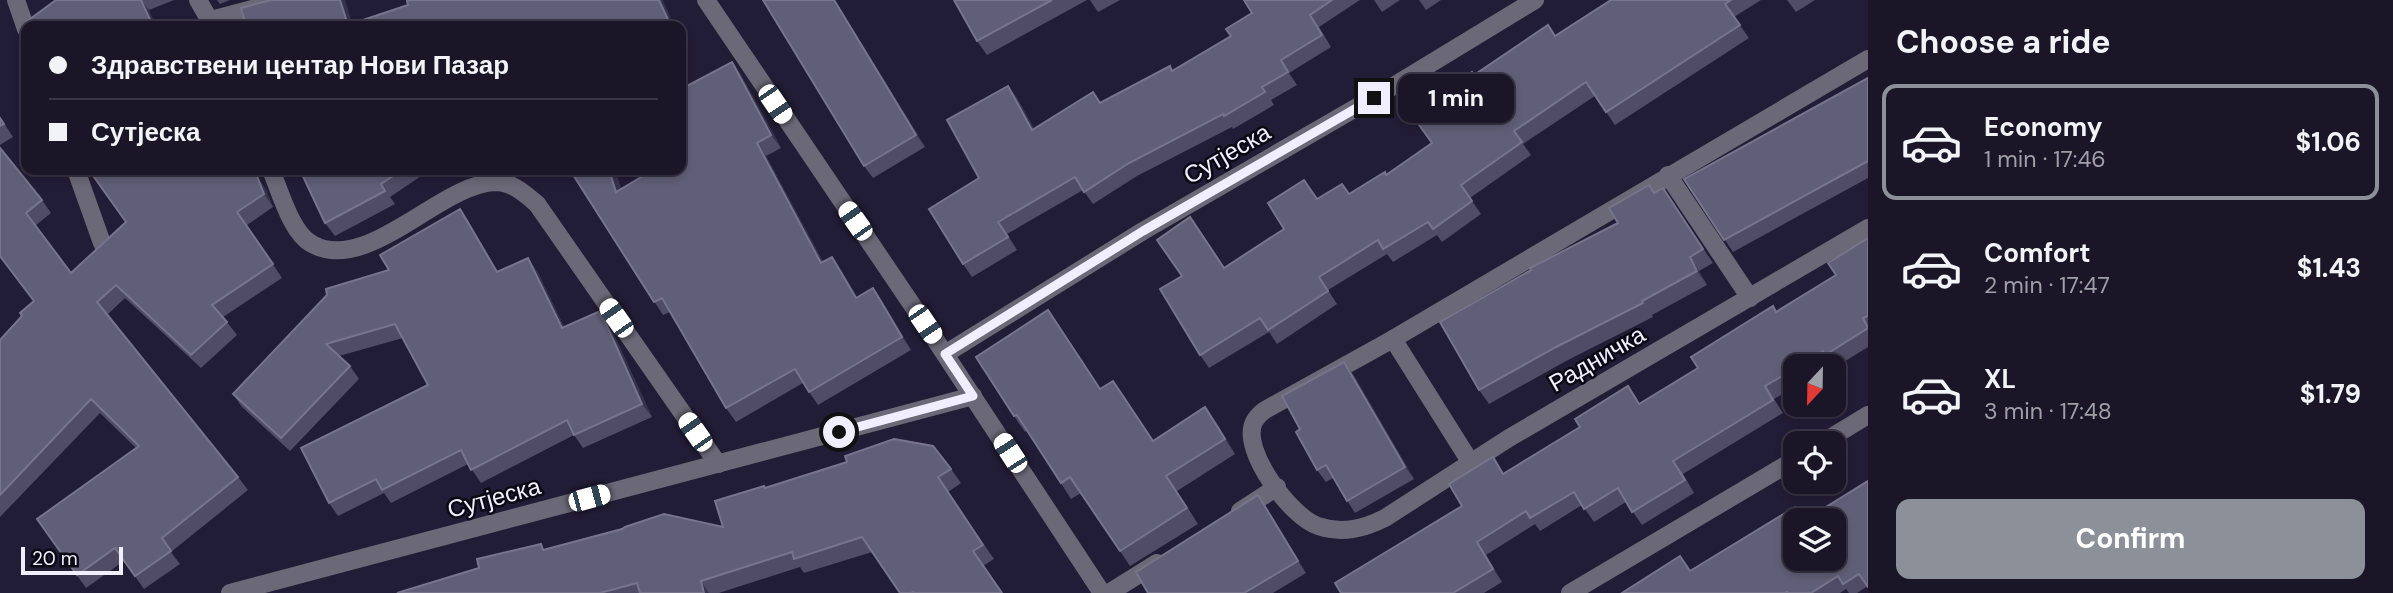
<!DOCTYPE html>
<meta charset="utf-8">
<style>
:root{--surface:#1a1628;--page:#272334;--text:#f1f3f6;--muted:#9f9fa8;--line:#383545;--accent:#8c9099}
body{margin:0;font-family:"DM Sans",sans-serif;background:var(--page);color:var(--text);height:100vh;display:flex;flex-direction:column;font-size:26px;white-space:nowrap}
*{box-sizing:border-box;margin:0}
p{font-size:23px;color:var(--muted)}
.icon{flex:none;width:38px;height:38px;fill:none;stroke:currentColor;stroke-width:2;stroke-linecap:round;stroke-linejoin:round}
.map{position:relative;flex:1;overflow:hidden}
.side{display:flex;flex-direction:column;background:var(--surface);width:525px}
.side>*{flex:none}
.top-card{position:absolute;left:21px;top:21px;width:665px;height:154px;border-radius:14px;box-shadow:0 4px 10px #0003,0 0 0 2px var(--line);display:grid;align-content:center;height:154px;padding:0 28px;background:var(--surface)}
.needle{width:46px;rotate:202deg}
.buttons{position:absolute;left:1783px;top:354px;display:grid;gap:14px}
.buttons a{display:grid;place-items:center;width:63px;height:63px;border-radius:14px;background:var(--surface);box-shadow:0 4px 10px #0003,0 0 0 2px var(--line);font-size:35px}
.scale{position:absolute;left:21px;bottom:18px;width:102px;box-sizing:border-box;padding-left:7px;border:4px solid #f0eeff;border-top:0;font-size:19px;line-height:24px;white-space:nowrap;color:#f0eeff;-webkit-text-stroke:5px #0b0914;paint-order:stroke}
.end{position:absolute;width:32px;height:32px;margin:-16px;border:9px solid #f0eeff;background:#111;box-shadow:0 0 0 4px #111}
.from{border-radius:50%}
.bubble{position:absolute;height:49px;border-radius:14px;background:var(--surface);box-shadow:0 4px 10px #0003,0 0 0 2px var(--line);font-size:23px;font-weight:700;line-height:49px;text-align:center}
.car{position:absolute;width:21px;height:42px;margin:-21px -10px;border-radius:9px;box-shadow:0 0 5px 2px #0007;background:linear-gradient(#fff 24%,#345 0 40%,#fff 0 76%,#345 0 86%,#fff 0)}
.top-card b{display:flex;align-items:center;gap:24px;height:66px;font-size:26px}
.top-card b+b{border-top:2px solid var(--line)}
.top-card i{width:18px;height:18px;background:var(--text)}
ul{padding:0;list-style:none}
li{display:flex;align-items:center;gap:21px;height:116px;margin:0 14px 10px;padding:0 14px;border:4px solid transparent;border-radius:14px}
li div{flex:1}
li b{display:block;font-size:26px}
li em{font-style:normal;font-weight:700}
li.current{border-color:var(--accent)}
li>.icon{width:63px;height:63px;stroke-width:1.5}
h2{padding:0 28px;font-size:32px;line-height:84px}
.button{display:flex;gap:14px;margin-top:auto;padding:14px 28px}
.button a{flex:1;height:80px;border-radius:14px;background:var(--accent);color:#fff;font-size:28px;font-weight:700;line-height:80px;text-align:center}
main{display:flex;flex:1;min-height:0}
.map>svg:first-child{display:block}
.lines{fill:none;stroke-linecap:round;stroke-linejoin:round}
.minor{stroke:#6b6977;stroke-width:18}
.wall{fill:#504c66}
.shaded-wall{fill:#36324c}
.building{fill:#615e77;stroke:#78748c;stroke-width:2}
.route{stroke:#f0eeff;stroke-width:9}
.labels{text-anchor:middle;stroke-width:5;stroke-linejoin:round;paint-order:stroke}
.street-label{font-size:24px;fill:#f0eeff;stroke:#0b0914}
</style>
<main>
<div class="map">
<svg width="1868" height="593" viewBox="0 0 1868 593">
<rect width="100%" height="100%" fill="#221d36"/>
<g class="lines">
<!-- minor -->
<g class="minor">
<path d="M16 0 26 29"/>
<path d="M198 0 213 26"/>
<path d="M706 0 925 324 1102 593"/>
<path d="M211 20 286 0"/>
<path d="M76 170 102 243"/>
<path d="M271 170C280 191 291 233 312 244 367 275 440 184 495 182 513 182 525 194 537 204L718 464"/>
<path d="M1668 175 1750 298"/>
<path d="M1393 339 1265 410C1261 413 1256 418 1254 422 1240 450 1292 518 1318 526 1342 534 1363 529 1385 518L1509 438 1868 228"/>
<path d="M945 354 1143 231 1397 84 1535 0"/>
<path d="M1822 443 1868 415"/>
<path d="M1471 463 1393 339 1868 59"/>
<path d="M1240 511 1277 487"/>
<path d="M230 593 973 396"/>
<path d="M1109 593 1157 563"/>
<path d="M1570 593 1796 459"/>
</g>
</g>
<!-- wall -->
<g class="wall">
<path d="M56 0H174L149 10Z"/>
<path d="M217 0H230L220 4Z"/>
<path d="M763 0H835L925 147 873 178 864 166Z"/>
<path d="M954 0H1087L987 55 977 41Z"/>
<path d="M1090 0H1120L1098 12Z"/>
<path d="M1244 0H1360L1319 27 1331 47 1289 73 1297 85 1271 100 1274 105 1233 129 1232 127 1137 176 1093 204 1083 190 1007 234 1017 250 972 277 963 264 979 178 1008 86 1017 98 1034 129 1101 103 1173 70 1231 36 1252 13Z"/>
<path d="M1374 0H1400L1382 12Z"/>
<path d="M1419 0H1441L1426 10Z"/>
<path d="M1611 0H1761L1734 17 1749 38 1615 125 1595 96 1523 144 1531 155 1470 198 1481 214 1442 242 1437 235 1393 262 1387 254 1328 290 1337 304 1277 344 1269 332 1209 368 1200 355 1284 229 1317 199 1349 194 1386 175 1432 143 1474 75 1556 36Z"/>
<path d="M1787 0H1815L1796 12Z"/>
<path d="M732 62 741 75 781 148 766 156 823 262 841 270 857 297 873 288 882 301 911 350 818 405 803 383 736 422 726 408 670 312 663 315 570 170H615L621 189 681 170Z"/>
<path d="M1868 78V178L1733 252 1684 179Z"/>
<path d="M0 117 13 137 0 145Z"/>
<path d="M0 148 42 200 51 213 35 226 71 273 126 222 253 170 266 190 273 207 247 225 282 278 223 317 237 335 201 368 125 298 107 315 238 477 248 490 171 552 180 564 144 589 124 561 86 588 37 519 136 448 100 413 0 517V340L22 317 34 301 0 257Z"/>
<path d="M300 170H430L390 197 395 204 335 236 325 223Z"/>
<path d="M1663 188 1713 263 1699 271 1707 285 1652 315 1653 317 1566 361 1489 404 1479 390 1654 193Z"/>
<path d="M460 209 469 222 498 272 537 271 564 327 598 312 614 335 652 417 583 448 574 435 481 483 468 464 391 503 384 493 338 516 329 503 428 385 403 338 339 356 350 366 359 379 290 451 242 407 233 394 389 270Z"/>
<path d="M1868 238V347L1834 368V366L1832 364 1829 366H1796V386L1774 399 1783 413 1683 474 1694 493 1642 525 1626 502 1594 522 1582 505 1540 531 1535 524 1486 555 1502 582 1484 593H1341L1462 506 1504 473 1639 404 1698 368 1777 312 1836 275Z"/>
<path d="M1048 310 1100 389 1124 396 1153 441 1216 422 1235 454 1177 491 1198 524 1130 566 1081 493 1071 499 1027 430 1025 432 1014 416Z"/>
<path d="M1353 374 1414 479 1355 513 1333 478 1326 482 1317 470 1300 429Z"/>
<path d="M951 469 961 483 948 492 994 559 983 566 1002 593H900L872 552 804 573 800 567 719 593H397L545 549 723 527 765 488Z"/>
<path d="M1868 481V586L1857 593H1849L1846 589 1840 593H1622L1690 571 1796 558Z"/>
<path d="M1258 495 1306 573 1273 593H1148Z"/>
</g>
<!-- shaded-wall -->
<g class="shaded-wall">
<path d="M141 0 149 10 156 26H153Z"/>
<path d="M340 0H345L353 26H349Z"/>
<path d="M659 0H663L674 26H672L670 24Z"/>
<path d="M834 0H835L925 147 916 135Z"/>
<path d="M732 62 741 75 781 148 771 135Z"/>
<path d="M1008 86 1017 98 1041 143 1032 130Z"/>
<path d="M757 143 766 156 831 276 821 263Z"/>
<path d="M253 170 266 190 273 207 264 194Z"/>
<path d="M609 170H615L626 205 616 192Z"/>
<path d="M460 209 469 222 506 286 497 272Z"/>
<path d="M832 257 841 270 865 311 856 298Z"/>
<path d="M1690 257 1699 271 1707 285 1697 271Z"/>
<path d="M528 258 537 271 571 341 562 328Z"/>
<path d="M873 288 882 301 911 350 902 337Z"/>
<path d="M1048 310 1059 325 1110 404 1100 389Z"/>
<path d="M605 321 614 335 652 417 642 404Z"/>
<path d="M1344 362 1353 374 1414 479 1405 467Z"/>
<path d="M1205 407 1216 422 1235 454 1225 439Z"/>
<path d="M1258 495 1266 507 1306 573 1298 561Z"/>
<path d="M1477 542 1486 555 1502 582 1493 569Z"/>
<path d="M701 581 709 593H704Z"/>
</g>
<!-- building -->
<g class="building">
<path d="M56 0H141L153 26H29L26 22Z"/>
<path d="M271 0H340L348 25 408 5 407 1 410 0H659L670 24 665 26H246L241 8Z"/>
<path d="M763 0H834L916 135 864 166Z"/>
<path d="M954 0H1052L977 41Z"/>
<path d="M1244 0H1332L1310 15 1322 35 1281 60 1288 72 1262 87 1265 92 1224 116 1223 114 1129 163 1084 192 1075 177 998 222 1008 237 963 264 929 209 979 178 947 120 1008 86 1032 130 1093 92 1100 103 1170 66 1172 71 1231 36 1226 29 1252 13Z"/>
<path d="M1611 0H1731L1725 4 1740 25 1606 112 1586 82 1514 131 1522 142 1461 185 1472 201 1433 229 1428 222 1383 249 1378 240 1319 277 1328 291 1268 330 1260 318 1200 355 1160 289 1182 276 1157 240 1190 217 1224 268 1284 229 1268 203 1304 180 1317 199 1342 184 1349 194 1385 172 1386 175 1432 143 1412 115 1472 72 1474 75 1548 25 1555 36Z"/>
<path d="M732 62 771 135 757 143 821 263 832 257 856 298 873 288 902 337 809 392 795 369 726 408 662 298 654 302 570 170H609L616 192 653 170H681V89Z"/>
<path d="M1868 78V161L1724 240 1684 179Z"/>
<path d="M0 118 4 124 0 126Z"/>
<path d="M0 148 42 200 26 213 71 273 126 222 89 170H253L257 176 264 194 237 212 273 264 212 305 227 322 191 355 116 285 97 302 238 477 162 538 171 551 135 576 115 548 77 575 37 519 139 446 91 399 0 495V340L22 316 20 313 34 301 0 256Z"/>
<path d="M300 170H402L381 184 385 191 325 223Z"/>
<path d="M1649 185 1654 193 1663 188 1703 249 1690 257 1697 271 1642 301 1643 303 1556 347 1479 390 1440 322 1531 270 1530 268 1618 223 1609 208Z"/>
<path d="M460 209 497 272 528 258 562 328 598 312 605 321 642 404 574 435 567 420 471 470 461 450 382 490 376 479 329 503 301 448 428 385 395 324 326 344 350 366 281 438 233 394 327 295 326 289 389 270 380 255Z"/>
<path d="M1868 238V316L1863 318 1868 328 1825 355 1823 351 1799 366H1796V368L1765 386 1773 400 1673 461 1685 480 1632 512 1618 488 1584 509 1574 492 1530 518 1526 511 1477 542 1493 569 1453 593H1341L1335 583 1462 506 1449 484 1493 457 1503 474 1580 427 1575 419 1628 386 1639 404 1698 368 1691 357 1773 306 1776 312 1836 275 1828 263Z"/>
<path d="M1048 310 1100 389 1113 381 1153 441 1205 407 1225 439 1166 476 1187 508 1120 551 1070 477 1061 483 1017 415 1014 416 976 357Z"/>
<path d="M1344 362 1405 467 1347 501 1326 465 1317 470 1296 432 1300 429 1282 396Z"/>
<path d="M894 439 933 446 951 469 938 477 983 545 973 551 1002 593H913V592L911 593H900L862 537 794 559 792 552 701 581 704 593H640L637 583 600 593H397L479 568 477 559 541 544 543 550 622 529 625 527 664 514 723 527 715 501 764 486 765 488 847 462 845 456Z"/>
<path d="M1868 481V587L1859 574 1843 584 1838 576 1811 593H1788L1787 592 1785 593H1622L1680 556 1690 571 1795 507 1803 520H1796V558H1834V520H1805Z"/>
<path d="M1258 495 1298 561 1244 593H1148L1136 572Z"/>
</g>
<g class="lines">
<!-- route -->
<path class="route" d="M839 432 973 396 945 354 1143 231 1374 98"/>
</g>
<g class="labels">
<!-- street labels -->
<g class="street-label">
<text transform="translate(1227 154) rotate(-30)" y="8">Сутјеска</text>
<text transform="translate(1597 359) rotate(-30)" y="8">Радничка</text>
<text transform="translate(494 498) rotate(-15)" y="8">Сутјеска</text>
</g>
</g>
</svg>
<div class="buttons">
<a><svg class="needle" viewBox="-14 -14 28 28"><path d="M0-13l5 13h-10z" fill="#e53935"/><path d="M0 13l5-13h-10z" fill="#9f9fa8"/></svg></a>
<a><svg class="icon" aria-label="locate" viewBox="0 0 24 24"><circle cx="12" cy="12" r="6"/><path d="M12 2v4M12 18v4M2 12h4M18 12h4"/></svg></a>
<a><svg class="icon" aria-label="layers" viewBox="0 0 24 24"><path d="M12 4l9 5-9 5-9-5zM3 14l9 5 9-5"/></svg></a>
</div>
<div class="scale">20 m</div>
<i class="end from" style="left:839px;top:432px"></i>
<i class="end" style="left:1374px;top:98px"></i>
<div class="bubble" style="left:1398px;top:74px;width:116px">1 min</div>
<i class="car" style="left:775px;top:104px;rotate:146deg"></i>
<i class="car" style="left:855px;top:221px;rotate:325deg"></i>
<i class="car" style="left:616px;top:318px;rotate:325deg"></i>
<i class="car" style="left:925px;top:324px;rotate:146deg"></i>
<i class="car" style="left:695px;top:432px;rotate:325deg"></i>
<i class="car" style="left:1010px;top:453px;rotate:327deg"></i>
<i class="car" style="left:589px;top:498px;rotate:75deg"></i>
<div class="top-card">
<b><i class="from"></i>Здравствени центар Нови Пазар</b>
<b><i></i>Сутјеска</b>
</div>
</div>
<section class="side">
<h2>Choose a ride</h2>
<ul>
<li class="current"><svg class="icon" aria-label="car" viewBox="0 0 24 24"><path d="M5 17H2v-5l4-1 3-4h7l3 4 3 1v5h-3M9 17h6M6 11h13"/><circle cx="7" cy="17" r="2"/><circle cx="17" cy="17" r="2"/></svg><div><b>Economy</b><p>1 min · 17:46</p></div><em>$1.06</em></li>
<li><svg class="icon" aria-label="car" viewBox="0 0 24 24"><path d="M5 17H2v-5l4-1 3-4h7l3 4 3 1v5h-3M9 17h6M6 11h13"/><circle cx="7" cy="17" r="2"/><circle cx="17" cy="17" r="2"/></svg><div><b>Comfort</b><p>2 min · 17:47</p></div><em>$1.43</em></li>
<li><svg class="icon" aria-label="car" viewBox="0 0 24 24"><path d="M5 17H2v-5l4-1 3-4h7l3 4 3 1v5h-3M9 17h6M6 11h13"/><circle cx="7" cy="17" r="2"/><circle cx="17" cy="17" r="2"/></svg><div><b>XL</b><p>3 min · 17:48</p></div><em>$1.79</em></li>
</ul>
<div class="button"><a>Confirm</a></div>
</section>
</main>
